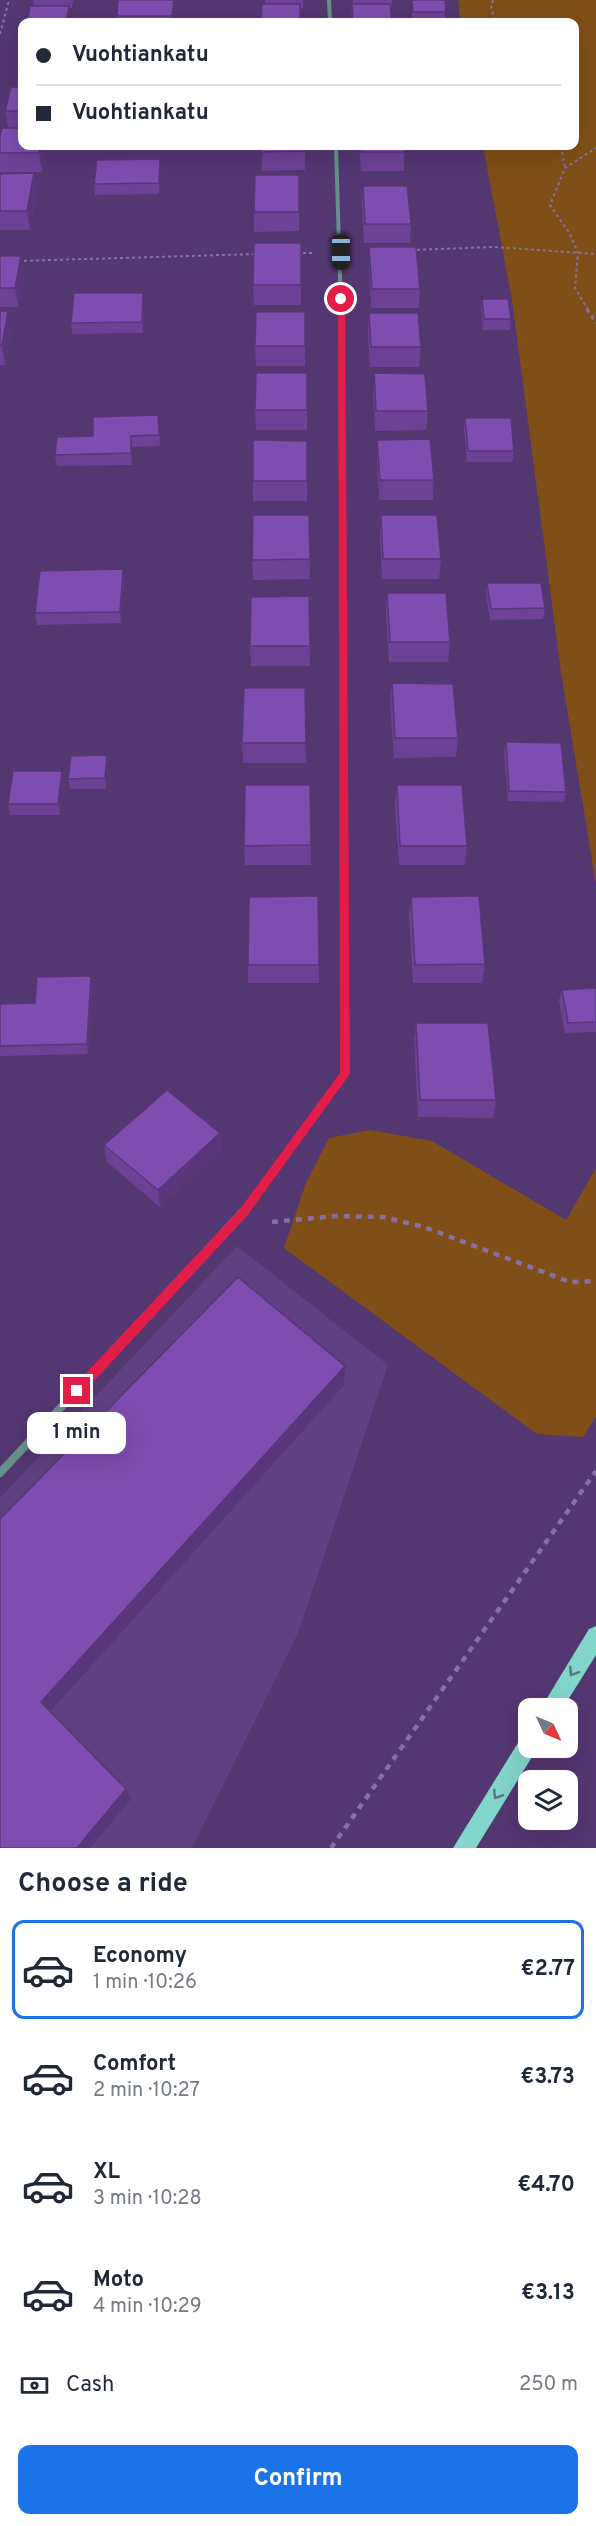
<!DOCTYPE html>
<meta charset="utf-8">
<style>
:root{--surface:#fff;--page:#f6f6f7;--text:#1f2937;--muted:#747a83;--line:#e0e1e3;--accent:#1a73e8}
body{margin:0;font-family:Overpass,sans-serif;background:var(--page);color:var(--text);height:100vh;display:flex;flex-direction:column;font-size:22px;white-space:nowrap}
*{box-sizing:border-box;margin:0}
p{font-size:20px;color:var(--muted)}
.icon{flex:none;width:33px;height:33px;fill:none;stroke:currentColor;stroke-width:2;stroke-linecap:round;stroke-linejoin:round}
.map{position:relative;height:1848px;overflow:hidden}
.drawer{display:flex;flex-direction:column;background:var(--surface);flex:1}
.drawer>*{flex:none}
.banner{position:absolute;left:18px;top:18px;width:561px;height:132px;border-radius:12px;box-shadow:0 6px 24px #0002;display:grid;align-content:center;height:132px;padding:0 18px;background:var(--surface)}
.needle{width:39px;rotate:134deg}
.controls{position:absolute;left:518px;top:1698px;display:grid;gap:12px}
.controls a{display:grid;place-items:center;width:60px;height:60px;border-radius:12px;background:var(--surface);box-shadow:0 6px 24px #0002;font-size:30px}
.end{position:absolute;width:27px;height:27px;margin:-14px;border:8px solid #e11d48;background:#fff;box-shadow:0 0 0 3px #fff}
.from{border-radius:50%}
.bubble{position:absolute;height:42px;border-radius:12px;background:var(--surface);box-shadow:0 6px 24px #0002;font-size:20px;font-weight:700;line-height:42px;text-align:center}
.car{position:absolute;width:18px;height:36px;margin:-18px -9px;border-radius:8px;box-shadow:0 0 4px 2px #0007;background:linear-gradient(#222 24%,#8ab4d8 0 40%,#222 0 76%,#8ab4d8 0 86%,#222 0)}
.banner b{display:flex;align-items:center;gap:21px;height:57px;font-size:22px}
.banner b+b{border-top:2px solid var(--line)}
.banner i{width:15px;height:15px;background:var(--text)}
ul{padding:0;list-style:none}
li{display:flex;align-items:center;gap:18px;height:99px;margin:0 12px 9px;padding:0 6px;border:3px solid transparent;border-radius:12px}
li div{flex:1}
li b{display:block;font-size:22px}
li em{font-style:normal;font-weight:700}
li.current{border-color:var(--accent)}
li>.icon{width:54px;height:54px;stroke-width:1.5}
h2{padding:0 18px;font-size:27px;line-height:72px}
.pay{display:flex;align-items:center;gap:15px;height:66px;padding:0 18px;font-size:22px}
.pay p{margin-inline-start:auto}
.action{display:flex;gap:12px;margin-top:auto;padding:12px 18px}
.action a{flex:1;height:69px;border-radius:12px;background:var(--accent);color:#fff;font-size:24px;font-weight:700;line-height:69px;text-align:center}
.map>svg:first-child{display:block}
.built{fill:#5f4082}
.green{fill:#804f17}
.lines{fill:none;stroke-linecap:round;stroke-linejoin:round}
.path-far2{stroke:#866fa1;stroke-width:2;stroke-dasharray:3 3;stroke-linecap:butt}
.path-far1{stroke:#866fa1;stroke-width:3;stroke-dasharray:4 4;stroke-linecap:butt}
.path{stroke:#866fa1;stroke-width:4.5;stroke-dasharray:6 6;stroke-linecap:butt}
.minor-far3{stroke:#688f89;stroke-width:4}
.minor-far2{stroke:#688f89;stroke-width:4.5}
.minor-far1{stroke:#688f89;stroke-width:6}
.minor{stroke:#688f89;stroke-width:8}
.primary{fill:#82d5c9;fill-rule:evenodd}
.wall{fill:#6c4296}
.shaded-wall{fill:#58367a}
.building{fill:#7d4daf;stroke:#58367a;stroke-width:1.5}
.oneway{stroke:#57757e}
.route{fill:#e11d48}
</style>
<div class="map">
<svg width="596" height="1848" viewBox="0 0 596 1848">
<rect width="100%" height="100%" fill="#533771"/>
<!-- built -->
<path class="built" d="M237 1246 388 1365 298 1633 192 1848H0V1498Z"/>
<!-- green -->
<g class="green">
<path d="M458 0H596V884L561 672 512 300 483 146H574V22H460Z"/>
<path d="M370 1130 432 1141 566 1220 596 1168V1416L583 1437 537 1434 284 1248 306 1183 329 1138Z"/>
</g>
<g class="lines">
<!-- path-far2 -->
<g class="path-far2">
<path d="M493 0 491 6 495 22"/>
<path d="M0 34 9 0"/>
<path d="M561 146 565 168"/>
<path d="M411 250 494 247 596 254"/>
<path d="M297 253H314"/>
<path d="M18 261 257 254"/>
<path d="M588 310 575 288 578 253 570 234 550 205 565 168 596 148"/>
</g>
<!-- path-far1 -->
<path class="path-far1" d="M587 309 596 323"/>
<!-- path -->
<g class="path">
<path d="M272 1222 336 1216 383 1217 424 1227 570 1282 596 1281"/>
<path d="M331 1848 596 1471"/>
</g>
<!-- minor-far3 -->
<g class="minor-far3">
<path d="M329 0 330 22"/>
<path d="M336 146 341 310"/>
</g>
<!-- minor-far2 -->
<path class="minor-far2" d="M341 309 343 704"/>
<!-- minor-far1 -->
<path class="minor-far1" d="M246 1207 345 1074 343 703"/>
<!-- minor -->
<path class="minor" d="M0 1473 248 1206"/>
<!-- primary -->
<g class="primary">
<path d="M596 1626V1655L563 1708H541L589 1629Z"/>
<path d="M528 1734V1748H537L535 1752 476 1848H453L521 1738Z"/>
</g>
</g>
<!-- wall -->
<g class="wall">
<path d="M33 0H73L72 8 34 6Z"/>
<path d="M174 0 173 22H117V16Z"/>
<path d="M265 0H303V9L265 4Z"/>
<path d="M353 0H392L391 9 392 22H351L352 4H353Z"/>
<rect x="412" y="0" width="33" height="22"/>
<path d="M22 45V86H20L17 68Z"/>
<path d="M22 87V146H47L42 172H0V135L8 128 5 111Z"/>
<path d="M262 146H305V170L262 171Z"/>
<path d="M359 146H404V171H361Z"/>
<path d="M161 170 159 194 95 195 94 184Z"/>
<path d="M34 173 37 193 30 230H0V174Z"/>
<path d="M299 175V231L254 232V212Z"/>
<path d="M363 186 411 224 410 243H364L362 205Z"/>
<path d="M301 243V305H254L253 285Z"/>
<path d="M369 247 420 289 419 308H371L369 266Z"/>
<path d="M0 256H21L24 276 18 307H0Z"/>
<path d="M482 299 511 319 510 330H483L481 310Z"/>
<path d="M144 304 143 333 72 334 71 323Z"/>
<path d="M0 311 11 331 5 365H0Z"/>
<path d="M305 312V366H256L255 346Z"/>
<path d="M369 313 421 347 419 367H370L368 332Z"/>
<path d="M307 373V430H256L255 410Z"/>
<path d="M374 373 428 411 426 430 375 431 373 393Z"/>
<path d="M465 418 514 451 512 462H467L464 429Z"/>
<path d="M159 426 160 446 132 447V465L57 466 55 455 93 436Z"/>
<path d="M377 440 434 480 433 500H379L377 459Z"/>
<path d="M307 441V501H253V481Z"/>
<path d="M309 515 310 579 253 580 252 560Z"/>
<path d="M381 515 441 559 439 579H382L380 535Z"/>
<path d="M124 581 121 623 37 625 35 613Z"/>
<path d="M487 583 545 608 543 619 490 620 486 594Z"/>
<path d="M387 593 450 642 448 662H389L386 613Z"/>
<path d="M309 596 310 666H251L250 646Z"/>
<path d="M392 683 458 738 456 757 394 758 390 703Z"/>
<path d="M305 688 306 763H243L242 743Z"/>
<path d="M506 742 566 792 564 802 508 801 504 753Z"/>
<path d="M108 766 106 789H70L68 779Z"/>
<path d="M64 782 60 815H10L8 804Z"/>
<path d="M310 785 311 865H245L244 846Z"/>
<path d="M397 785 467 846 465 865H399L395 804Z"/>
<path d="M411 897 485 964 482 983H413L409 916Z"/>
<rect x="248" y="965" width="71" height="18"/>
<path d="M91 976 93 986 88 1054 0 1056V1004L35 1003Z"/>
<path d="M596 988V1032L565 1033 559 1000 562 990Z"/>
<path d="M416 1023 496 1100 493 1118 418 1117 414 1041Z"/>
<path d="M220 1133 221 1150 160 1207 107 1162 104 1145Z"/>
</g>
<!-- shaded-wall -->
<g class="shaded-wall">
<path d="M174 0V7L173 22 172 16Z"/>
<path d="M69 6 70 22H66Z"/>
<path d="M41 146H47L42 172 39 153Z"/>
<path d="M160 159 161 170 159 194V183Z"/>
<path d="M34 173 37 193 30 230 27 211Z"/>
<path d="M21 256 24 276 18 307 15 288Z"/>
<path d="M143 293 144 304 143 333 142 322Z"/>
<path d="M8 311 11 331 5 365 2 345Z"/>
<path d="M0 381 2 394 0 405Z"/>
<path d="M131 436 132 447V465L131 453Z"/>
<path d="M123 569 124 581 121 623 120 612Z"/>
<path d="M107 755 108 766 106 789 105 778Z"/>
<path d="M62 771 64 782 60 815 58 804Z"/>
<path d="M91 976 93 986 88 1054 87 1044Z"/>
<path d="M220 1133 221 1150 160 1207 158 1190Z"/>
<path d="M345 1366 344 1385 48 1714 41 1702Z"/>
<path d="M126 1789 131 1799 90 1848H77Z"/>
</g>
<!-- building -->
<g class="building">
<path d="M118 0H174L172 16H117Z"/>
<path d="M412 0H445L446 12H413Z"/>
<path d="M262 4H300V22H261Z"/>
<path d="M352 4H390L392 22H353Z"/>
<path d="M30 6H69L66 22H27Z"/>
<path d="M22 45V68H17Z"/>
<path d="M11 87H22V111H5Z"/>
<path d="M2 128H22V146H41L39 153H0V135Z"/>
<path d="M262 146H305V151L261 152Z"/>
<path d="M361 146H404L405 152H362Z"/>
<path d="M160 159 159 183 94 184 97 160Z"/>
<path d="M34 173 27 211H0V174Z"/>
<path d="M255 175H299V212H254Z"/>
<path d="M363 186H407L411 224H365Z"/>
<path d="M254 243H301V285H253Z"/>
<path d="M369 247H416L420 289H372Z"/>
<path d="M0 256H21L15 288H0Z"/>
<path d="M74 293H143L142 322 71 323Z"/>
<path d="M482 299H508L511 319H484Z"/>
<path d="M0 311H8L2 345H0Z"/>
<path d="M256 312H305V346H255Z"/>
<path d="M369 313H418L421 347H371Z"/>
<path d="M256 373H307V410H255Z"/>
<path d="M374 373 425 374 428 411H376Z"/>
<path d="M158 415 159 435 131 436V453L55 455 57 437 93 436V417Z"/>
<path d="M465 418H511L514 451H468Z"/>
<path d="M430 439 434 480H380L377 440Z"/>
<path d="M253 440 307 441V481H253Z"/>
<path d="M253 515H309L310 559 252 560Z"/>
<path d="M381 515H437L441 559H383Z"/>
<path d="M123 569 120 612 35 613 40 571Z"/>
<path d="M487 583H541L545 608 491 609Z"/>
<path d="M387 593H446L450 642H390Z"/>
<path d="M309 596 310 646H250L251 597Z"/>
<path d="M392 683 453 684 458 738H395Z"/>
<path d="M244 688H305L306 743H242Z"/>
<path d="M506 742 561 743 566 792 509 791Z"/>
<path d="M107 755 105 778 68 779 71 756Z"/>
<path d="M13 771H62L58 804H8Z"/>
<path d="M245 785H310L311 845 244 846Z"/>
<path d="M397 785H462L467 846H400Z"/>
<path d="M318 896 319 965H248L249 897Z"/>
<path d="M479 896 485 964 415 965 411 897Z"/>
<path d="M91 976 87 1044 0 1046V1004L35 1003 37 977Z"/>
<path d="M596 988V1022L568 1023 562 990Z"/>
<path d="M416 1023H488L496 1100H420Z"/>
<path d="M167 1090 220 1133 158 1190 104 1145Z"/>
<path d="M238 1277 345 1366 41 1702 126 1789 77 1848H0V1519Z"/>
</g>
<!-- one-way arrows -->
<defs><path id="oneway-chevron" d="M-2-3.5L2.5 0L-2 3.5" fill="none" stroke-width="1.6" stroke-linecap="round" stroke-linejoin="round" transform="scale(1.5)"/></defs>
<g class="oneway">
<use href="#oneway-chevron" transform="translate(573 1672) rotate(122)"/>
<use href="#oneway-chevron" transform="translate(497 1795) rotate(122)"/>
</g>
<!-- route -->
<path class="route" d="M341 297 345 299 350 1074 247 1216 81 1395 77 1396 73 1395V1387L240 1209 340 1073 338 299Z"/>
</svg>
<div class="controls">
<a><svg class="needle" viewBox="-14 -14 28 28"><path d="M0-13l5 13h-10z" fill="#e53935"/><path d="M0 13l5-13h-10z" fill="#747a83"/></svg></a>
<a><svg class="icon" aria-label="layers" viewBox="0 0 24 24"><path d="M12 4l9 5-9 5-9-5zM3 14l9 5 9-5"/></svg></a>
</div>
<i class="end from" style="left:341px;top:299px"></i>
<i class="end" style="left:77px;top:1391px"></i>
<div class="bubble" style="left:27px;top:1412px;width:99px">1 min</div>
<i class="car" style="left:341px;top:252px;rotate:180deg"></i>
<div class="banner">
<b><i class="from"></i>Vuohtiankatu</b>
<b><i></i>Vuohtiankatu</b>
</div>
</div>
<section class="drawer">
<h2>Choose a ride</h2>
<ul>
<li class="current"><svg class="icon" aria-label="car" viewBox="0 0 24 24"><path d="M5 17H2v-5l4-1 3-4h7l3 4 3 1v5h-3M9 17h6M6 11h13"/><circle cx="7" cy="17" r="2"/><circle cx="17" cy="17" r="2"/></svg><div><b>Economy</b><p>1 min · 10:26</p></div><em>€2.77</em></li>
<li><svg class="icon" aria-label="car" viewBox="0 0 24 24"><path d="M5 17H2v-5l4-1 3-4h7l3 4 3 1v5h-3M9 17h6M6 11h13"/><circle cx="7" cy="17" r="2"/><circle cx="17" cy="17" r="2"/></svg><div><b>Comfort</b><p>2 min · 10:27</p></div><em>€3.73</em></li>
<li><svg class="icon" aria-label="car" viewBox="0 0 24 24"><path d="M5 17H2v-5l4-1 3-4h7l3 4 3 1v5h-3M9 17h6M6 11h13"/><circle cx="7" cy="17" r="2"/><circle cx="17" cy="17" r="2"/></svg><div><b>XL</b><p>3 min · 10:28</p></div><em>€4.70</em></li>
<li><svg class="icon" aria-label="car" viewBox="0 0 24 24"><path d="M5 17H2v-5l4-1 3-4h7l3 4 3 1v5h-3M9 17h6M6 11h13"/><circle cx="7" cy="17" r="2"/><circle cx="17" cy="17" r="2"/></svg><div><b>Moto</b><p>4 min · 10:29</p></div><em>€3.13</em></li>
</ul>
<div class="pay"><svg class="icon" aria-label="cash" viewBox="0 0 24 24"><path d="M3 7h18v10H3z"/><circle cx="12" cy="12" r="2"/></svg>Cash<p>250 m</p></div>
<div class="action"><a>Confirm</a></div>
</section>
